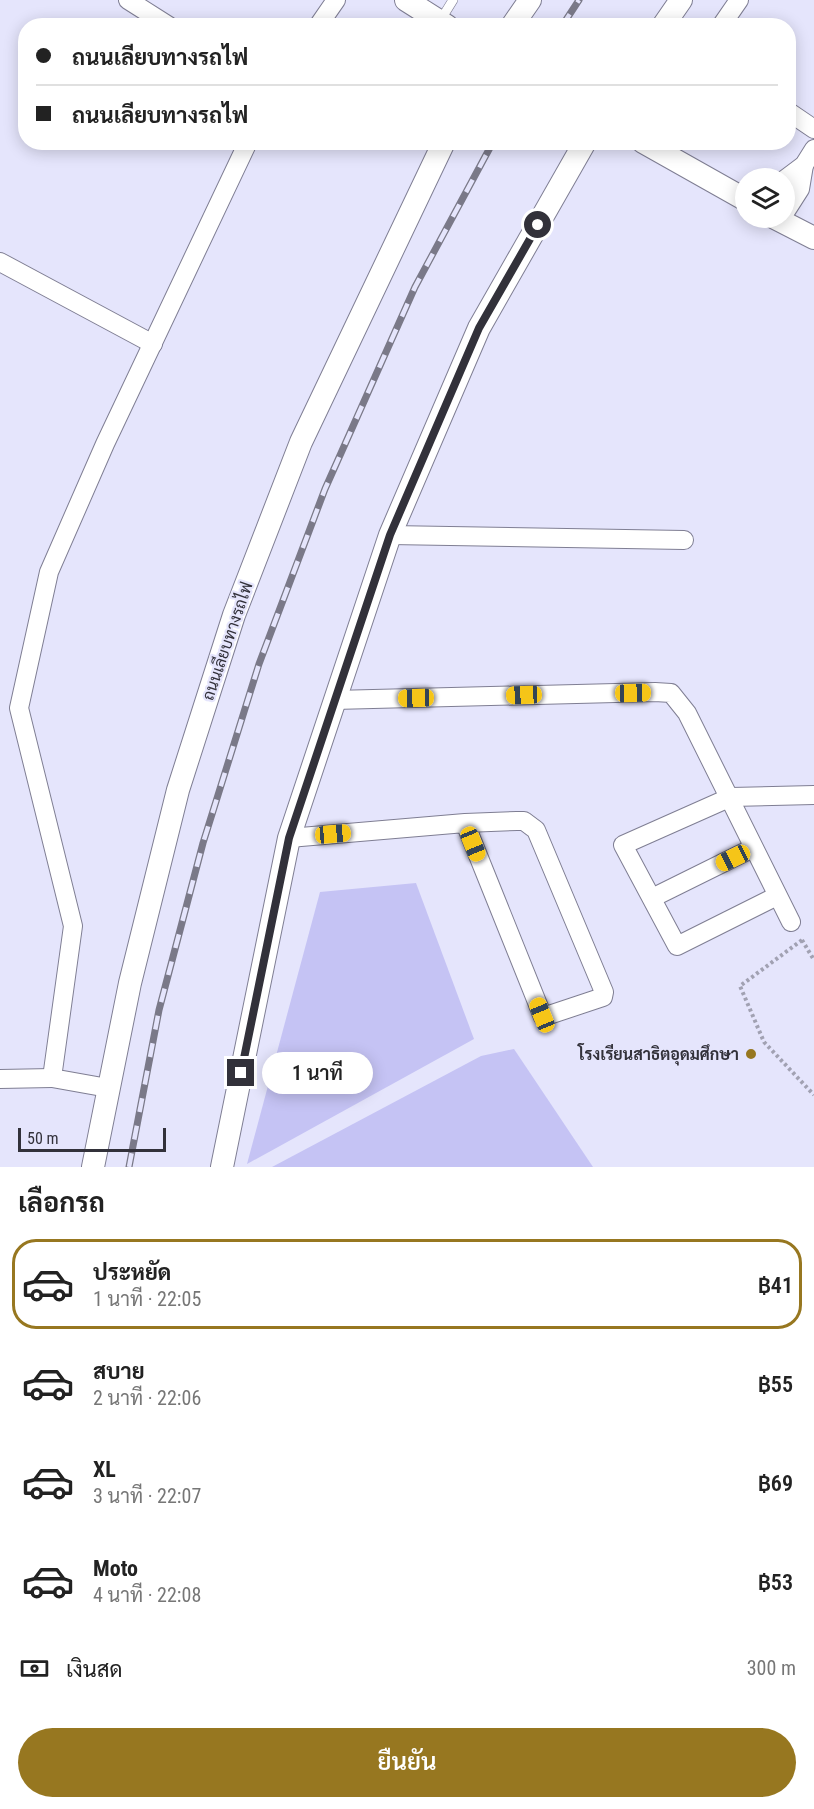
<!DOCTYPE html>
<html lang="th">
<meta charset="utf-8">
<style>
:root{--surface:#fff;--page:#f2f2f2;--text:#222;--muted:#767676;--line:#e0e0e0;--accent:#977720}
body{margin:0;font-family:"Roboto Condensed",Sarabun,sans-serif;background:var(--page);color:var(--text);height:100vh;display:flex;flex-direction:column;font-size:22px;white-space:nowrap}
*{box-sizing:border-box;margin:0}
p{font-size:20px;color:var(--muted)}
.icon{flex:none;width:33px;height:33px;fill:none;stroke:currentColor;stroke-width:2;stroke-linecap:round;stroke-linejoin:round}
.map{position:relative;height:1167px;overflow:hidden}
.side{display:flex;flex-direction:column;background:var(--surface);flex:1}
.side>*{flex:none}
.banner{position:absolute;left:18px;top:18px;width:778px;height:132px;border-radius:24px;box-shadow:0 3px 15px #0003;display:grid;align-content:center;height:132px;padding:0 18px;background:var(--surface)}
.controls{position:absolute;left:735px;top:168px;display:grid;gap:12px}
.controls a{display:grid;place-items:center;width:60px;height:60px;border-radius:50%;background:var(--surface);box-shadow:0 3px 15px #0003;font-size:30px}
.scale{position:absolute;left:18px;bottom:15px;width:148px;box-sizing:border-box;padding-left:6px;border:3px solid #32313a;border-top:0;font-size:16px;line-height:21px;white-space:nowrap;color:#32313a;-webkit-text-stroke:4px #e5e5fc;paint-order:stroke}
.end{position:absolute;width:27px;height:27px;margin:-14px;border:8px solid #32313a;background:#fff;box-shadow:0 0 0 3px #fff}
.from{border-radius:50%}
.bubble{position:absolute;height:42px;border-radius:21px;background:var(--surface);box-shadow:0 3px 15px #0003;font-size:20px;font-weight:600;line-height:42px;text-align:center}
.car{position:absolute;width:18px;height:36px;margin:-18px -9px;border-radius:8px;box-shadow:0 0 4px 2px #0007;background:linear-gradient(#f5c518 24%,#345 0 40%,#f5c518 0 76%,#345 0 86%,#f5c518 0)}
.banner b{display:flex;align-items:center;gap:21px;height:57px;font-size:22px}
.banner b+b{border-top:2px solid var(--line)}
.banner i{width:15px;height:15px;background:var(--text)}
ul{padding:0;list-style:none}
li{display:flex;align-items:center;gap:18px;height:90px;margin:0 12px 9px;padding:0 6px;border:3px solid transparent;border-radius:24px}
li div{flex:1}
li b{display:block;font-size:22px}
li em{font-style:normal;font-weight:600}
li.on{border-color:var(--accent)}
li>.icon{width:54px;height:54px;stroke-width:1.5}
h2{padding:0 18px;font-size:27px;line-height:72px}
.pay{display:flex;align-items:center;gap:15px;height:66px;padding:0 18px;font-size:22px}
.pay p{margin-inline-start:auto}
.primary-button{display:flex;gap:12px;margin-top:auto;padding:12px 18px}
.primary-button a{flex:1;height:69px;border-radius:36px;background:var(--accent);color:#fff;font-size:24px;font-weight:600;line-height:69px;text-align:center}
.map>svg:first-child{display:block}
.green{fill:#c5c3f4}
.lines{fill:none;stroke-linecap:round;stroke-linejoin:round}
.service-casing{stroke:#7f7e93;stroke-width:10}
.minor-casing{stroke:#7f7e93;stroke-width:20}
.tertiary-casing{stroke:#7f7e93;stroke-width:24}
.path{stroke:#a1a1b2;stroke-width:4;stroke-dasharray:3 3;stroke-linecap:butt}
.service{stroke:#fff;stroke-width:9}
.minor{stroke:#fff;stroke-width:18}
.tertiary{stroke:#fff;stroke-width:22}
.rail-casing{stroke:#7a7988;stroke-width:7}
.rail{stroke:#e5e5fc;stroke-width:4.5;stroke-dasharray:14;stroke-linecap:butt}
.route{stroke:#32313a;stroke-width:8}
.poi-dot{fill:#977720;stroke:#e5e5fc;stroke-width:2}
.labels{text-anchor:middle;stroke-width:4.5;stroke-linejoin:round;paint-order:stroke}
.street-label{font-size:16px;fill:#32313a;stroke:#e5e5fc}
.poi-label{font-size:16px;font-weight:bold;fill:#32313a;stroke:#e5e5fc;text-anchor:end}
</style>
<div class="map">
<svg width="814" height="1167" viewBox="0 0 814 1167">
<rect width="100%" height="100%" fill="#e5e5fc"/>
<!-- green -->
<g class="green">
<path d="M416 883 474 1039 247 1164 320 892Z"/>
<path d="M514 1049 593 1167H272L481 1056Z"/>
</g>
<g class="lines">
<defs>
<path id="service" d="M440 21 453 0"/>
<g id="minor">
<path d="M128 0 169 26"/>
<path d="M318 26 336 0"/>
<path d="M721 26 739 0"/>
<path d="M789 112 814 129"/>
<path d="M784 180 804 165 814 149"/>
<path d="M784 214 800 189 804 165"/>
<path d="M0 262 153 344"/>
<path d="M390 535 684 540"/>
<path d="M334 700 655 692 671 693 687 713 791 922"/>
<path d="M289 838 465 823 517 821H524L536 830 604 992 603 997 543 1017 465 823"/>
<path d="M777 896 677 946 623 845 731 797 814 795"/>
<path d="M652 898 753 848"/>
<path d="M0 1079 52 1078"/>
<path d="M108 1088 52 1078 73 926 19 708 49 572 105 444 248 142"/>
</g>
<g id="tertiary">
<path d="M406 0 447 26"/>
<path d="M512 26 530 0"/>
<path d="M663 26 681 0"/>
<path d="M643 142 746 200"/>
<path d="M775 218 814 238"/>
<path d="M93 1167 130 983 178 790 234 615 301 442 444 142"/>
<path d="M222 1167 289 838 390 535 479 328 585 142"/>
</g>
</defs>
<!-- service casing -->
<use href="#service" class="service-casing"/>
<!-- minor casing -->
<use href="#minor" class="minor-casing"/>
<!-- tertiary casing -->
<use href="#tertiary" class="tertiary-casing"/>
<!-- path -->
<g class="path">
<path d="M802 940 740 986 764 1042 814 1095"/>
<path d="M802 940 814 960"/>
</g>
<!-- service -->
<use href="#service" class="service"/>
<!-- minor -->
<use href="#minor" class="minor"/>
<!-- tertiary -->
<use href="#tertiary" class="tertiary"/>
<defs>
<g id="rail">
<path d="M562 26 579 0"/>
<path d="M129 1167 159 1010 203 843 259 664 325 489 415 287 493 142"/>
</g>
</defs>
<!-- rail casing -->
<use href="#rail" class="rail-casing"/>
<!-- rail -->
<use href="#rail" class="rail"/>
</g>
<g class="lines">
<!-- route -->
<path class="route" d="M241 1073 289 838 390 535 479 328 538 225"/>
</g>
<!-- markers -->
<circle class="poi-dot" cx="751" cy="1054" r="6"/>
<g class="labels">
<!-- street labels -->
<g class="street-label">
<text transform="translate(227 641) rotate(-71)" y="6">ถนนเลียบทางรถไฟ</text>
</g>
<!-- poi labels -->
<g class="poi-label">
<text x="739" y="1060">โรงเรียนสาธิตอุดมศึกษา</text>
</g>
</g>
</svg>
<div class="controls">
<a><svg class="icon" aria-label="layers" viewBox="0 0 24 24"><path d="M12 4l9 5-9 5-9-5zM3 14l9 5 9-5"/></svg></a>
</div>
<div class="scale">50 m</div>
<i class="end from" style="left:538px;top:225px"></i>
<i class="end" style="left:241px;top:1073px"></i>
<div class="bubble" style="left:262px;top:1052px;width:111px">1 นาที</div>
<i class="car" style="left:633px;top:693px;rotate:89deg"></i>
<i class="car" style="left:524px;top:695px;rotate:268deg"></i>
<i class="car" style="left:416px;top:698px;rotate:269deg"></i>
<i class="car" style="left:333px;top:834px;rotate:85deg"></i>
<i class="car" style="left:473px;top:844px;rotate:158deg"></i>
<i class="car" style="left:733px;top:858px;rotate:244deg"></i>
<i class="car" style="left:542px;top:1015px;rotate:338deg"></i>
<div class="banner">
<b><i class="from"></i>ถนนเลียบทางรถไฟ</b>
<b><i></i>ถนนเลียบทางรถไฟ</b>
</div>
</div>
<section class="side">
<h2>เลือกรถ</h2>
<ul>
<li class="on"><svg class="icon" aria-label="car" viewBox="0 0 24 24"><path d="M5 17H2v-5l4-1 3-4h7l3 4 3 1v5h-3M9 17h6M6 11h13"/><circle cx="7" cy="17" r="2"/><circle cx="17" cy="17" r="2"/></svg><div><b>ประหยัด</b><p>1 นาที · 22:05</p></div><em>฿41</em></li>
<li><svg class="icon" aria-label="car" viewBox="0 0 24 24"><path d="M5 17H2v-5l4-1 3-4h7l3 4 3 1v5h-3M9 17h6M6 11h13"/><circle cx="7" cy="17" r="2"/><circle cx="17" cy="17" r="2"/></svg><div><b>สบาย</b><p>2 นาที · 22:06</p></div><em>฿55</em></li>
<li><svg class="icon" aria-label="car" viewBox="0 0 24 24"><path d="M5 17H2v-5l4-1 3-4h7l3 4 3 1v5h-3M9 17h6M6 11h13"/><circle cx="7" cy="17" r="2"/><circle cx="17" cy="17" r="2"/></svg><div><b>XL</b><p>3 นาที · 22:07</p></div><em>฿69</em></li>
<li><svg class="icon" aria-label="car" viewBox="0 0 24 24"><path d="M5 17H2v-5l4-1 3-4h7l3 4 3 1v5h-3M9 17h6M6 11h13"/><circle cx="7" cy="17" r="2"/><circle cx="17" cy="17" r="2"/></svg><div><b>Moto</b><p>4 นาที · 22:08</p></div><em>฿53</em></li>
</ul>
<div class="pay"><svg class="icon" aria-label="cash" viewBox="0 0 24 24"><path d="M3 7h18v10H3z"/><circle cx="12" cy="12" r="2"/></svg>เงินสด<p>300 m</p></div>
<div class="primary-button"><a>ยืนยัน</a></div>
</section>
